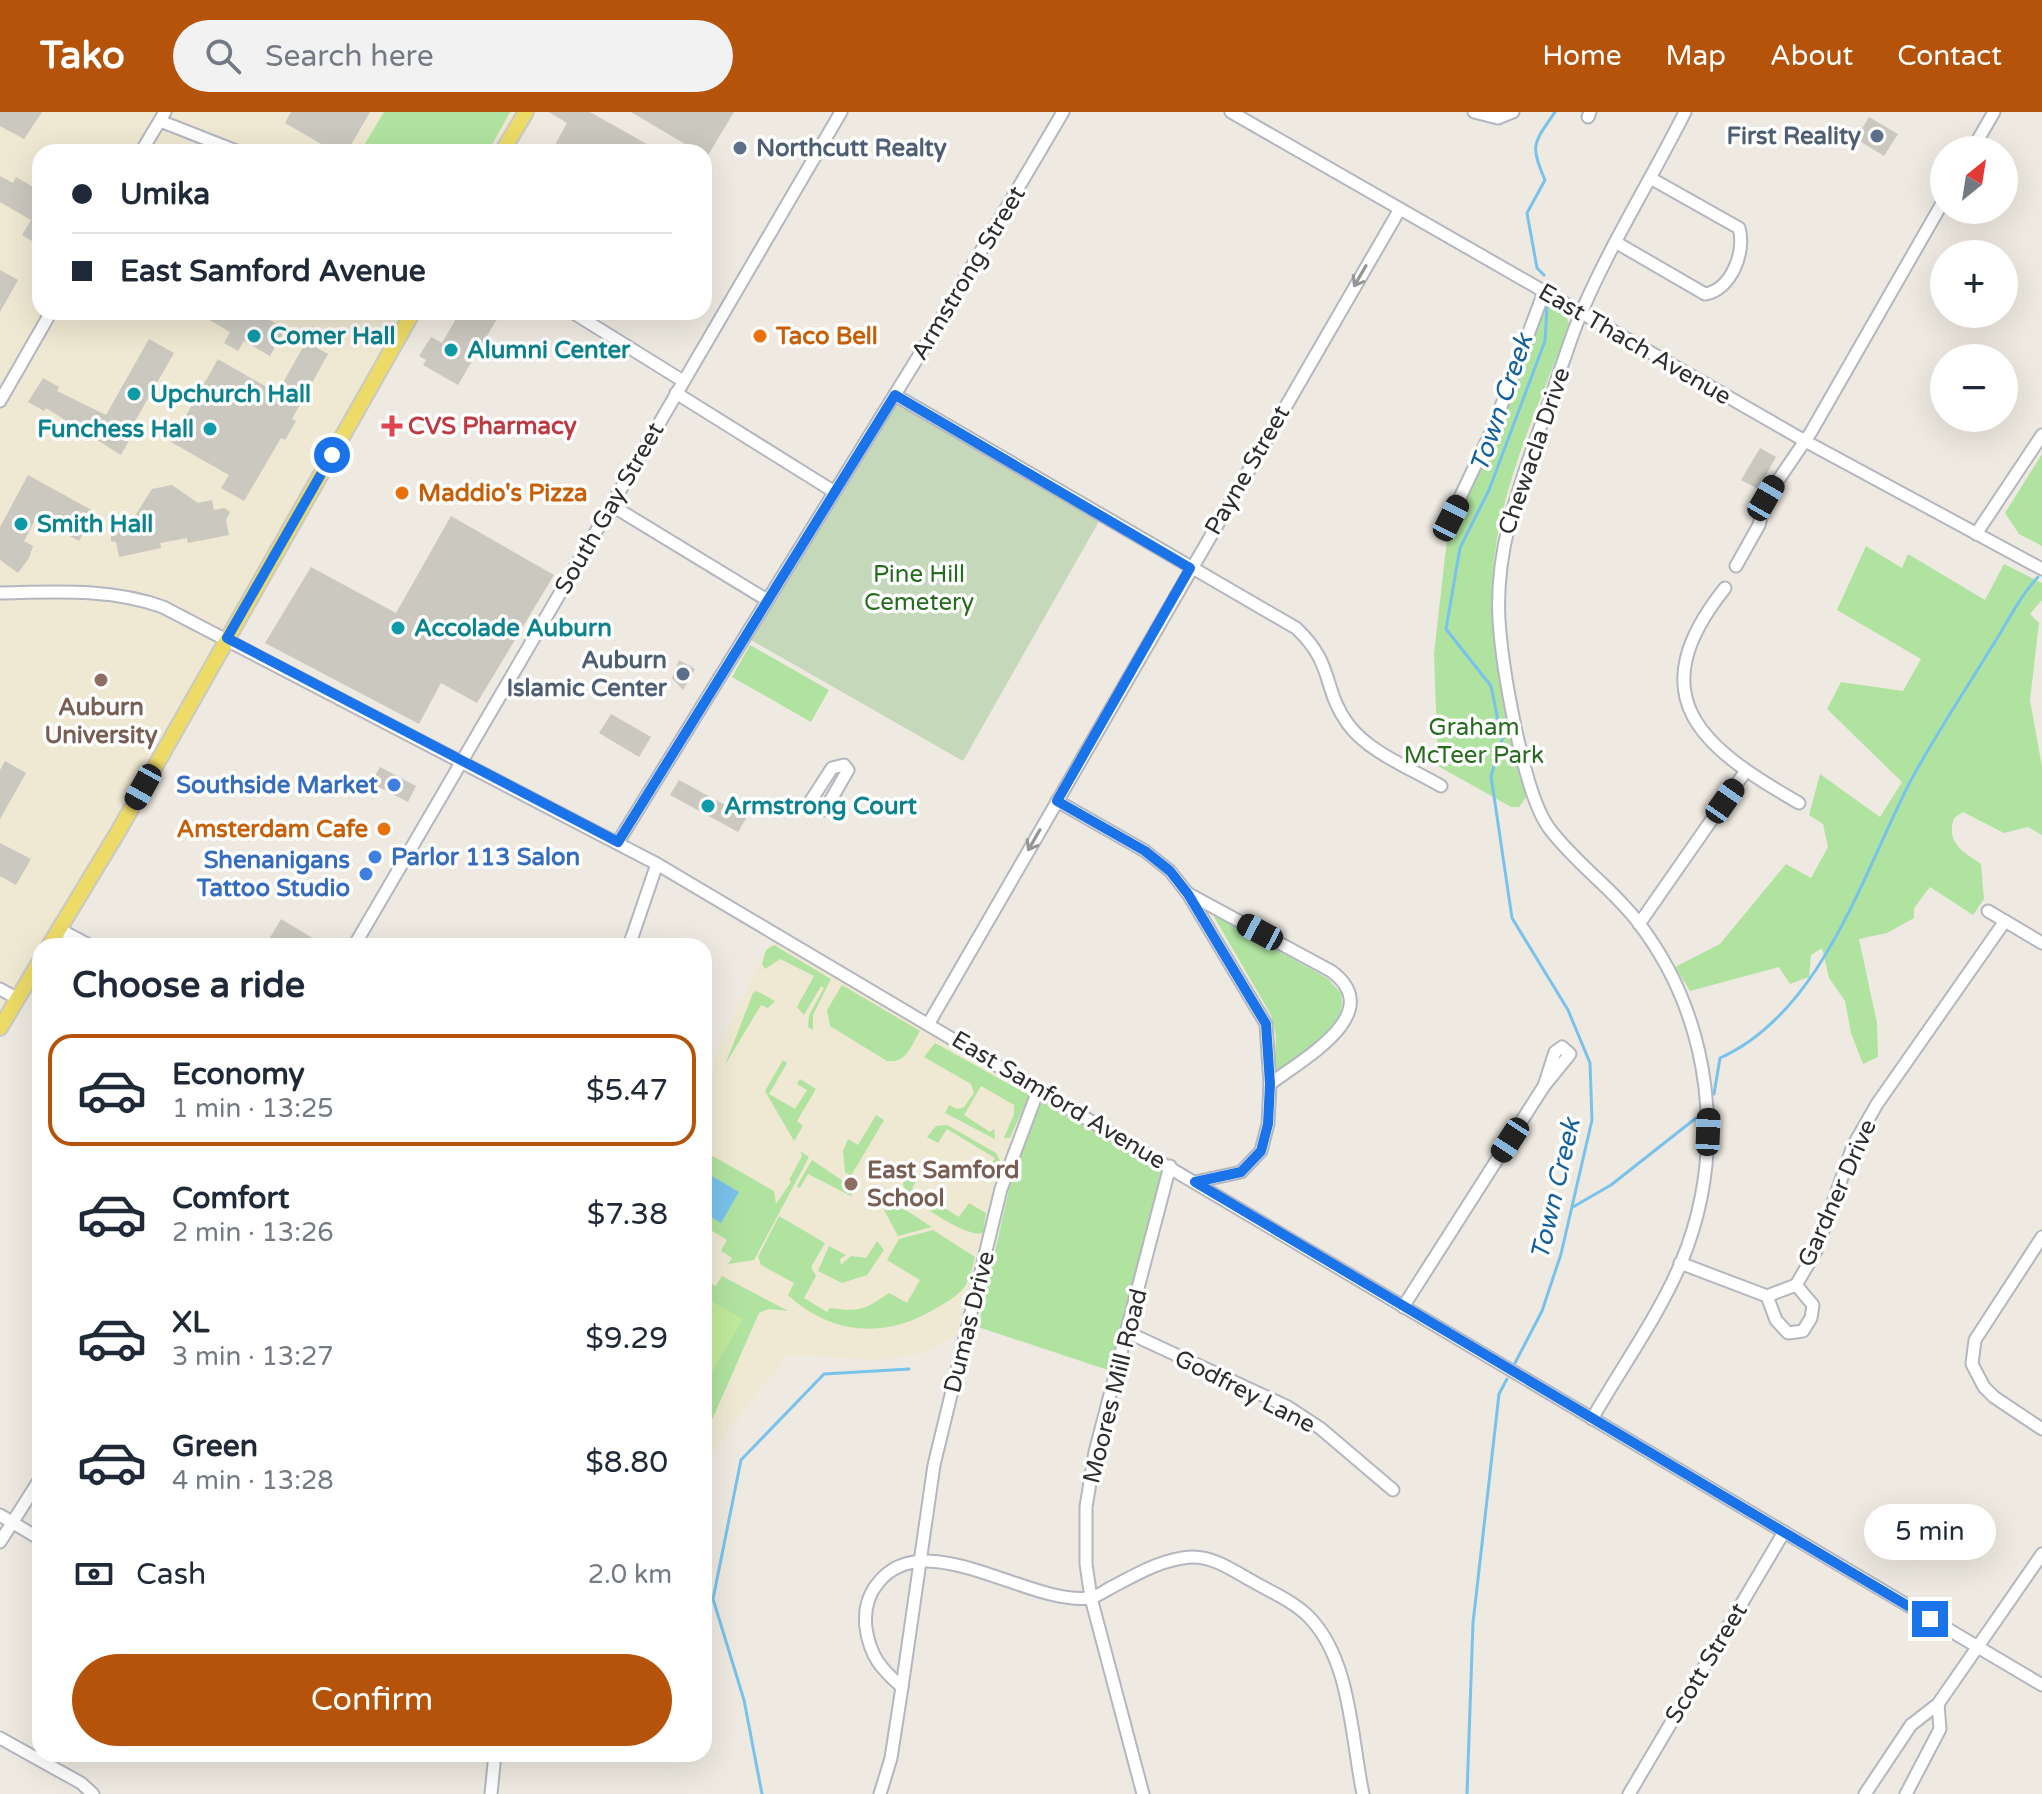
<!DOCTYPE html>
<meta charset="utf-8">
<style>
:root{--surface:#fff;--page:#f2f2f3;--text:#1f2937;--muted:#747a83;--line:#e0e1e3;--accent:#b45309}
body{margin:0;font-family:"Varela Round",sans-serif;background:var(--page);color:var(--text);height:100vh;display:flex;flex-direction:column;font-size:30px;white-space:nowrap}
*{box-sizing:border-box;margin:0}
p{font-size:26px;color:var(--muted)}
.icon{flex:none;width:44px;height:44px;fill:none;stroke:currentColor;stroke-width:2;stroke-linecap:round;stroke-linejoin:round}
.map{position:relative;flex:1;overflow:hidden}
.panel{position:absolute;left:32px;top:826px;width:680px;height:824px;display:flex;flex-direction:column;background:var(--surface);border-radius:24px;box-shadow:0 8px 32px #0002}
.panel>*{flex:none}
.top-card{position:absolute;left:32px;top:32px;width:680px;height:176px;border-radius:24px;box-shadow:0 8px 32px #0002;display:grid;align-content:center;height:176px;padding:0 40px;background:var(--surface)}
.needle{width:52px;rotate:30deg}
.controls{position:absolute;left:1930px;top:24px;display:grid;gap:16px}
.controls a{display:grid;place-items:center;width:88px;height:88px;border-radius:50%;background:var(--surface);box-shadow:0 8px 32px #0002;font-size:40px}
.end{position:absolute;width:36px;height:36px;margin:-18px;border:10px solid #1a73e8;background:#fff;box-shadow:0 0 0 4px #fff}
.from{border-radius:50%}
.bubble{position:absolute;height:56px;border-radius:28px;background:var(--surface);box-shadow:0 8px 32px #0002;font-size:26px;font-weight:600;line-height:56px;text-align:center}
.car{position:absolute;width:24px;height:48px;margin:-24px -12px;border-radius:10px;box-shadow:0 0 6px 2px #0007;background:linear-gradient(#222 24%,#8ab4d8 0 40%,#222 0 76%,#8ab4d8 0 86%,#222 0)}
.top-card b{display:flex;align-items:center;gap:28px;height:76px;font-size:30px}
.top-card b+b{border-top:2px solid var(--line)}
.top-card i{width:20px;height:20px;background:var(--text)}
ul{padding:0;list-style:none}
li{display:flex;align-items:center;gap:24px;height:112px;margin:0 16px 12px;padding:0 24px;border:4px solid transparent;border-radius:24px}
li div{flex:1}
li b{display:block;font-size:30px}
li em{font-style:normal;font-weight:600}
li.active{border-color:var(--accent)}
li>.icon{width:72px;height:72px;stroke-width:1.5}
h2{padding:0 40px;font-size:36px;line-height:96px}
.pay{display:flex;align-items:center;gap:20px;height:88px;padding:0 40px;font-size:30px}
.pay p{margin-inline-start:auto}
.primary-button{display:flex;gap:16px;margin-top:auto;padding:16px 40px}
.primary-button a{flex:1;height:92px;border-radius:48px;background:var(--accent);color:#fff;font-size:32px;font-weight:600;line-height:92px;text-align:center}
header{display:flex;align-items:center;gap:48px;box-sizing:border-box;height:112px;padding:0 40px;background:var(--accent);color:#fff}
header strong{font-size:38px}
nav{display:flex;gap:44px;margin-inline-start:auto;font-size:28px}
.search{width:560px;height:72px;background:var(--page);display:flex;align-items:center;gap:20px;box-sizing:border-box;padding:0 28px;border-radius:44px;color:var(--muted);font-size:30px}
.map>svg:first-child{display:block}
.education{fill:#efe8d2}
.green{fill:#b0e3a0}
.cemetery{fill:#c5d8b9}
.pitch{fill:#c1e99c}
.water{fill:#79c2ec}
.lines{fill:none;stroke-linecap:round;stroke-linejoin:round}
.stream{stroke:#79c2ec;stroke-width:3}
.building{fill:#cac8bf}
.minor-casing{stroke:#b4b6c0;stroke-width:15}
.major-casing{stroke:#c9c9c9;stroke-width:18}
.minor{stroke:#fff;stroke-width:11}
.major{stroke:#eddb67;stroke-width:14}
.oneway{stroke:#969696}
.route{stroke:#1a73e8;stroke-width:10}
.service-dot{fill:#5c6f8a;stroke:#fff;stroke-width:3}
.culture-dot{fill:#0f9aa8;stroke:#fff;stroke-width:3}
.food-dot{fill:#e8710a;stroke:#fff;stroke-width:3}
.health-dot{fill:#e0444e;stroke:#fff;stroke-width:3}
.education-dot{fill:#8d6e63;stroke:#fff;stroke-width:3}
.shop-dot{fill:#3f7fe0;stroke:#fff;stroke-width:3}
.labels{text-anchor:middle;stroke-width:7;stroke-linejoin:round;paint-order:stroke}
.service-label{font-size:24px;font-weight:bold;fill:#4e5e75;stroke:#fff;text-anchor:end}
.street-label{font-size:24px;fill:#2e2e2e;stroke:#fff}
.culture-label{font-size:24px;font-weight:bold;fill:#0d838f;stroke:#fff;text-anchor:start}
.food-label{font-size:24px;font-weight:bold;fill:#c56008;stroke:#fff;text-anchor:start}
.health-label{font-size:24px;font-weight:bold;fill:#be3a42;stroke:#fff;text-anchor:start}
.park-label{font-size:24px;fill:#266b1e;stroke:#fff}
.education-label{font-size:24px;font-weight:bold;fill:#785e54;stroke:#fff}
.shop-label{font-size:24px;font-weight:bold;fill:#366cbe;stroke:#fff;text-anchor:end}
.water-label{font-size:26px;font-style:italic;fill:#12609e;stroke:#fff}
</style>
<header>
<strong>Tako</strong>
<div class="search"><svg class="icon" aria-label="search" viewBox="0 0 24 24"><circle cx="10" cy="10" r="6"/><path d="M15 15l6 6"/></svg>Search here</div>
<nav><a>Home</a><a>Map</a><a>About</a><a>Contact</a></nav>
</header>
<div class="map">
<svg width="2042" height="1682" viewBox="0 0 2042 1682">
<rect width="100%" height="100%" fill="#eeeae1"/>
<!-- education -->
<g class="education">
<path d="M0 0H526L502 40H40V200H412L49 834H40V849L0 916Z"/>
<path d="M780 831 1033 981 1004 1050 990 1094 975 1179 956 1224 924 1241 882 1248 788 1243 704 1349V986L710 975 716 944 756 856 768 835Z"/>
</g>
<!-- green -->
<g class="green">
<path d="M384 0H510L488 40H360Z"/>
<path d="M1550 193 1567 205 1569 213C1540 292 1498 377 1493 462 1488 536 1508 614 1527 684L1519 695H1511L1438 654 1434 542 1447 427 1496 318 1540 197Z"/>
<path d="M2042 342V434L2019 422 2005 401Z"/>
<path d="M1866 434 1902 456 1908 442 1985 488 2004 452 2042 471V488L2030 502 2039 511 2030 588 2042 655V723L2028 715 2004 721 1963 700 1954 706C1946 731 1962 739 1981 752L1984 787 1973 803 1930 775 1914 796V806L1887 821 1859 827 1877 911 1878 945 1863 952 1851 921 1845 889 1829 866 1822 836 1811 843 1809 865 1790 872 1779 855 1690 879 1675 855 1720 832 1786 752 1811 766 1828 735 1823 712 1809 703 1820 662 1880 705 1902 670 1827 597 1841 570 1903 579 1921 547 1837 498Z"/>
<path d="M750 533 829 578 811 610 732 565Z"/>
<path d="M1213 803 1327 866 1341 881C1349 920 1300 943 1274 964L1276 924 1271 903Z"/>
<path d="M774 833 831 867 813 903V918L808 915 809 903 824 876 821 874 804 903 797 895 814 864 780 847 765 857 762 852 766 838Z"/>
<path d="M842 873 920 919C911 934 906 952 887 949L830 914 827 898Z"/>
<path d="M757 879 775 889 768 896 761 893 725 953 753 881Z"/>
<path d="M935 931 1029 983 1010 1026H1004L1014 1002V993L981 974 964 1003 990 1020 994 1017 995 1027 945 1001 949 993 957 997 964 995 974 981 971 972 924 945Z"/>
<path d="M783 948 787 951 769 982 795 997 807 978 797 972 800 967 816 977 797 1009 803 1014 794 1029 765 979Z"/>
<path d="M1041 989 1163 1059 1111 1259 978 1215 1009 1077Z"/>
<path d="M876 1003 884 1008 851 1064 845 1060 843 1039 848 1027 858 1033Z"/>
<path d="M947 1013 996 1041 1001 1051 995 1066 987 1061 995 1046 947 1017 938 1031 927 1025 936 1014Z"/>
<path d="M704 1039 774 1079 776 1092 791 1070 789 1068 802 1044 800 1039 809 1045 754 1148 728 1152 732 1146 721 1139 727 1128 704 1114Z"/>
<path d="M812 1048 855 1077 851 1084 808 1062 800 1076 797 1074Z"/>
<path d="M908 1056 920 1063 912 1076 959 1105 969 1091 986 1101 983 1121C968 1127 908 1088 903 1072Z"/>
<path d="M890 1090H893L932 1115 898 1124 883 1096Z"/>
<path d="M779 1104 825 1131 811 1155 816 1164 804 1186 827 1200 830 1196C861 1200 864 1198 889 1181L907 1191 920 1168 887 1148 899 1127 933 1118 975 1145C973 1153 971 1162 968 1169 962 1182 947 1190 935 1197 885 1227 831 1223 788 1183L794 1171 761 1153 758 1145Z"/>
<path d="M877 1129 884 1138 867 1163 842 1171 818 1159 829 1134 846 1143 840 1147 841 1153 851 1144 866 1146Z"/>
<path d="M722 1164 788 1199 769 1197 759 1201 704 1326V1167L716 1174Z"/>
</g>
<!-- cemetery -->
<path class="cemetery" d="M895 283 1102 404 963 649 744 524Z"/>
<!-- pitch -->
<path class="pitch" d="M704 1185 743 1207 710 1264 704 1260Z"/>
<!-- water -->
<path class="water" d="M705 1060 739 1080 721 1111 704 1101Z"/>
<g class="lines">
<!-- stream -->
<g class="stream">
<path d="M1544 163 1537 156 1527 101 1545 68C1529 32 1534 31 1555 0"/>
<path d="M1714 982 1720 946C1821 901 1862 764 1909 672 1932 628 1965 579 1991 536 2006 513 2019 485 2038 465"/>
<path d="M1573 1095 1611 1073 1696 1006"/>
<path d="M1515 1251 1542 1199 1561 1142 1592 1008 1590 951 1568 898 1512 806 1491 664 1502 628 1491 574 1446 517 1460 436 1489 378 1545 229 1547 194"/>
<path d="M762 1682 744 1588 713 1487 741 1348 824 1262 909 1257"/>
<path d="M1467 1682 1473 1511 1499 1282 1507 1267"/>
</g>
</g>
<!-- building -->
<g class="building">
<path d="M0 0H42L24 27 0 14Z"/>
<path d="M291 0H370L347 40H335L285 11Z"/>
<path d="M549 0H590L661 40H551L567 11Z"/>
<path d="M631 0H734L707 45Z"/>
<path d="M1869 5 1898 22 1884 44 1856 27Z"/>
<path d="M0 64 13 71 16 65 40 79V134L22 123 31 108 0 90Z"/>
<path d="M0 158 18 168 0 200Z"/>
<path d="M196 200H256L285 217 270 244 244 229 238 239 224 231 230 220Z"/>
<path d="M460 200H501L458 273 423 253 426 248 419 244 431 225 442 231Z"/>
<path d="M149 227 174 241 130 318 134 320 121 343 46 296 44 299 28 290 43 266 59 275 57 279 106 303Z"/>
<path d="M306 230 328 242 292 307 296 309 285 328 281 326 244 389 221 376 229 363 171 330 218 247 277 281Z"/>
<path d="M1760 336 1776 345 1758 377 1741 368Z"/>
<path d="M28 363 95 400 79 429 36 406 24 429 33 434 29 446 18 461 0 448V415Z"/>
<path d="M172 373 198 391 212 388 214 398 224 396 230 400 226 408 229 423 188 431 187 426 160 431 161 436 119 445 116 430 111 429V408L135 404 152 377Z"/>
<path d="M451 404 554 463 477 591 441 571 419 612 265 531 311 455 396 501Z"/>
<path d="M679 548 695 557 683 578 672 566Z"/>
<path d="M611 602 651 625 639 645 599 621Z"/>
<path d="M5 649 26 661 0 707V658Z"/>
<path d="M380 655 416 674 408 690 371 671Z"/>
<path d="M679 668 747 705 738 720 670 683Z"/>
<path d="M0 731 31 747 16 773 0 764Z"/>
<path d="M281 807 326 834H265Z"/>
</g>
<g class="lines">
<defs>
<g id="minor">
<path d="M1231 0 1805 329 2042 457"/>
<path d="M1474 0 1498 6 1513 0"/>
<path d="M1588 5 1590 0"/>
<path d="M160 9 239 40"/>
<path d="M1972 38 1994 0"/>
<path d="M141 40 165 0"/>
<path d="M1617 131 1705 182C1731 178 1746 140 1739 116L1652 67"/>
<path d="M572 200 683 269"/>
<path d="M676 281 833 379"/>
<path d="M895 283 1296 516C1335 552 1322 577 1348 612 1368 640 1412 657 1441 674"/>
<path d="M0 289 51 200"/>
<path d="M611 393 767 488"/>
<path d="M1444 419 1493 316 1544 180"/>
<path d="M1976 422 2042 323"/>
<path d="M1736 454 1759 413 1766 386 1811 320 1944 88"/>
<path d="M1725 476C1638 585 1701 635 1799 691"/>
<path d="M0 481C56 480 110 476 163 495L657 752 2042 1573"/>
<path d="M1057 689 1145 739 1170 759 1188 782 1266 912 1270 972 1268 1012 1261 1039 1241 1060 1195 1070"/>
<path d="M810 690 832 656 844 653 848 658 825 698"/>
<path d="M618 730 928 229 1063 0"/>
<path d="M1189 782 1331 859C1389 901 1301 948 1270 972"/>
<path d="M1988 799 2042 831"/>
<path d="M1639 812 1745 660"/>
<path d="M59 817 91 834"/>
<path d="M354 834 841 0"/>
<path d="M629 834 657 752"/>
<path d="M0 877 18 887"/>
<path d="M929 911 1400 97"/>
<path d="M1562 935 1570 942 1544 974 1555 940Z"/>
<path d="M2042 1125 1975 1228 1972 1252 1984 1275 1994 1285 2042 1317"/>
<path d="M1680 1151 1767 1184 1796 1173 1816 1139 1853 1034 1877 992 2005 809"/>
<path d="M1767 1184 1776 1208 1788 1221 1803 1219 1811 1206 1813 1193 1796 1173"/>
<path d="M1403 1195 1544 974"/>
<path d="M1127 1220 1288 1295 1320 1316 1393 1378"/>
<path d="M1592 1307C1621 1256 1658 1205 1681 1151 1728 1038 1712 907 1638 810 1612 776 1575 751 1549 716 1523 681 1502 554 1499 508 1495 438 1518 378 1541 313 1554 279 1564 245 1577 211 1606 139 1650 70 1685 0"/>
<path d="M0 1403 40 1427"/>
<path d="M0 1430 40 1367"/>
<path d="M902 1575 934 1353 1001 1077 1039 976"/>
<path d="M0 1626 81 1671 93 1682"/>
<path d="M491 1682 495 1642"/>
<path d="M880 1682 891 1646 902 1575C881 1557 870 1544 866 1516 864 1499 868 1483 878 1471 925 1411 1029 1494 1090 1486 1097 1485 1106 1478 1112 1475 1137 1462 1162 1447 1191 1445 1213 1444 1234 1459 1252 1469 1271 1480 1293 1489 1309 1505 1351 1548 1351 1625 1363 1682"/>
<path d="M1143 1682 1091 1486 1086 1452V1395L1095 1340 1170 1054"/>
<path d="M1629 1682 1784 1420"/>
<path d="M1865 1682 1911 1613 1938 1592 2042 1442"/>
<path d="M1906 1682 1940 1617 1938 1592"/>
</g>
<g id="major">
<path d="M502 40 526 0"/>
<path d="M49 834 118 720 413 200"/>
<path d="M0 916 40 849"/>
</g>
</defs>
<!-- minor casing -->
<use href="#minor" class="minor-casing"/>
<!-- major casing -->
<use href="#major" class="major-casing"/>
<!-- minor -->
<use href="#minor" class="minor"/>
<!-- major -->
<use href="#major" class="major"/>
</g>
<!-- one-way arrows -->
<defs><path id="oneway-shaft" d="M-6 0H5M1.5-3L5.5 0L1.5 3" fill="none" stroke-width="1.6" stroke-linecap="round" stroke-linejoin="round" transform="scale(2)"/></defs>
<g class="oneway">
<use href="#oneway-shaft" transform="translate(1360 164) rotate(120)"/>
<use href="#oneway-shaft" transform="translate(1034 728) rotate(120)"/>
</g>
<g class="lines">
<!-- route -->
<path class="route" d="M332 343 227 526 618 730 895 283 1190 456 1057 689 1145 739 1170 759 1188 782 1266 912 1270 972 1268 1012 1261 1039 1241 1060 1195 1070 1930 1507"/>
</g>
<!-- markers -->
<g class="service-dot">
<circle cx="1877" cy="24" r="8"/>
<circle cx="740" cy="36" r="8"/>
<circle cx="683" cy="562" r="8"/>
</g>
<g class="culture-dot">
<circle cx="254" cy="224" r="8"/>
<circle cx="451" cy="238" r="8"/>
<circle cx="134" cy="282" r="8"/>
<circle cx="210" cy="317" r="8"/>
<circle cx="21" cy="412" r="8"/>
<circle cx="398" cy="516" r="8"/>
<circle cx="708" cy="694" r="8"/>
</g>
<g class="food-dot">
<circle cx="760" cy="224" r="8"/>
<circle cx="402" cy="381" r="8"/>
<circle cx="384" cy="717" r="8"/>
</g>
<path class="health-dot" d="M388 302h8v8h8v8h-8v8h-8v-8h-8v-8h8z"/>
<g class="education-dot">
<circle cx="101" cy="568" r="8"/>
<circle cx="851" cy="1072" r="8"/>
</g>
<g class="shop-dot">
<circle cx="394" cy="673" r="8"/>
<circle cx="375" cy="745" r="8"/>
<circle cx="366" cy="762" r="8"/>
</g>
<g class="labels">
<!-- service labels -->
<g class="service-label">
<text x="1861" y="32">First Reality</text>
<text x="756" y="44" text-anchor="start">Northcutt Realty</text>
<text x="667" y="556">Auburn<tspan x="667" dy="28">Islamic Center</tspan></text>
</g>
<!-- street labels -->
<g class="street-label">
<text transform="translate(968 161) rotate(-59)" y="8">Armstrong Street</text>
<text transform="translate(1635 232) rotate(30)" y="8">East Thach Avenue</text>
<text transform="translate(1534 339) rotate(-71)" y="8">Chewacla Drive</text>
<text transform="translate(1247 358) rotate(-60)" y="8">Payne Street</text>
<text transform="translate(609 396) rotate(-60)" y="8">South Gay Street</text>
<text transform="translate(1059 988) rotate(31)" y="8">East Samford Avenue</text>
<text transform="translate(1837 1081) rotate(-66)" y="8">Gardner Drive</text>
<text transform="translate(969 1210) rotate(-76)" y="8">Dumas Drive</text>
<text transform="translate(1115 1274) rotate(-76)" y="8">Moores Mill Road</text>
<text transform="translate(1245 1279) rotate(27)" y="8">Godfrey Lane</text>
<text transform="translate(1706 1551) rotate(-59)" y="8">Scott Street</text>
</g>
<!-- culture labels -->
<g class="culture-label">
<text x="270" y="232">Comer Hall</text>
<text x="467" y="246">Alumni Center</text>
<text x="150" y="290">Upchurch Hall</text>
<text x="194" y="325" text-anchor="end">Funchess Hall</text>
<text x="37" y="420">Smith Hall</text>
<text x="414" y="524">Accolade Auburn</text>
<text x="724" y="702">Armstrong Court</text>
</g>
<!-- food labels -->
<g class="food-label">
<text x="776" y="232">Taco Bell</text>
<text x="418" y="389">Maddio's Pizza</text>
<text x="368" y="725" text-anchor="end">Amsterdam Cafe</text>
</g>
<!-- health labels -->
<g class="health-label">
<text x="408" y="322">CVS Pharmacy</text>
</g>
<!-- park labels -->
<g class="park-label">
<text x="919" y="470">Pine Hill<tspan x="919" dy="28">Cemetery</tspan></text>
<text x="1474" y="623">Graham<tspan x="1474" dy="28">McTeer Park</tspan></text>
</g>
<!-- education labels -->
<g class="education-label">
<text x="101" y="603">Auburn<tspan x="101" dy="28">University</tspan></text>
<text x="867" y="1066" text-anchor="start">East Samford<tspan x="867" dy="28">School</tspan></text>
</g>
<!-- shop labels -->
<g class="shop-label">
<text x="378" y="681">Southside Market</text>
<text x="391" y="753" text-anchor="start">Parlor 113 Salon</text>
<text x="350" y="756">Shenanigans<tspan x="350" dy="28">Tattoo Studio</tspan></text>
</g>
<!-- water labels -->
<g class="water-label">
<text transform="translate(1501 291) rotate(-71)" y="9">Town Creek</text>
<text transform="translate(1555 1077) rotate(-77)" y="9">Town Creek</text>
</g>
</g>
</svg>
<div class="controls">
<a><svg class="needle" viewBox="-14 -14 28 28"><path d="M0-13l5 13h-10z" fill="#e53935"/><path d="M0 13l5-13h-10z" fill="#747a83"/></svg></a>
<a>+</a>
<a>−</a>
</div>
<i class="end from" style="left:332px;top:343px"></i>
<i class="end" style="left:1930px;top:1507px"></i>
<div class="bubble" style="left:1864px;top:1392px;width:132px">5 min</div>
<i class="car" style="left:1766px;top:386px;rotate:30deg"></i>
<i class="car" style="left:1451px;top:406px;rotate:27deg"></i>
<i class="car" style="left:143px;top:675px;rotate:209deg"></i>
<i class="car" style="left:1725px;top:689px;rotate:35deg"></i>
<i class="car" style="left:1260px;top:820px;rotate:298deg"></i>
<i class="car" style="left:1708px;top:1020px;rotate:2deg"></i>
<i class="car" style="left:1510px;top:1028px;rotate:213deg"></i>
<div class="top-card">
<b><i class="from"></i>Umika</b>
<b><i></i>East Samford Avenue</b>
</div>
<section class="panel">
<h2>Choose a ride</h2>
<ul>
<li class="active"><svg class="icon" aria-label="car" viewBox="0 0 24 24"><path d="M5 17H2v-5l4-1 3-4h7l3 4 3 1v5h-3M9 17h6M6 11h13"/><circle cx="7" cy="17" r="2"/><circle cx="17" cy="17" r="2"/></svg><div><b>Economy</b><p>1 min · 13:25</p></div><em>$5.47</em></li>
<li><svg class="icon" aria-label="car" viewBox="0 0 24 24"><path d="M5 17H2v-5l4-1 3-4h7l3 4 3 1v5h-3M9 17h6M6 11h13"/><circle cx="7" cy="17" r="2"/><circle cx="17" cy="17" r="2"/></svg><div><b>Comfort</b><p>2 min · 13:26</p></div><em>$7.38</em></li>
<li><svg class="icon" aria-label="car" viewBox="0 0 24 24"><path d="M5 17H2v-5l4-1 3-4h7l3 4 3 1v5h-3M9 17h6M6 11h13"/><circle cx="7" cy="17" r="2"/><circle cx="17" cy="17" r="2"/></svg><div><b>XL</b><p>3 min · 13:27</p></div><em>$9.29</em></li>
<li><svg class="icon" aria-label="car" viewBox="0 0 24 24"><path d="M5 17H2v-5l4-1 3-4h7l3 4 3 1v5h-3M9 17h6M6 11h13"/><circle cx="7" cy="17" r="2"/><circle cx="17" cy="17" r="2"/></svg><div><b>Green</b><p>4 min · 13:28</p></div><em>$8.80</em></li>
</ul>
<div class="pay"><svg class="icon" aria-label="cash" viewBox="0 0 24 24"><path d="M3 7h18v10H3z"/><circle cx="12" cy="12" r="2"/></svg>Cash<p>2.0 km</p></div>
<div class="primary-button"><a>Confirm</a></div>
</section>
</div>
